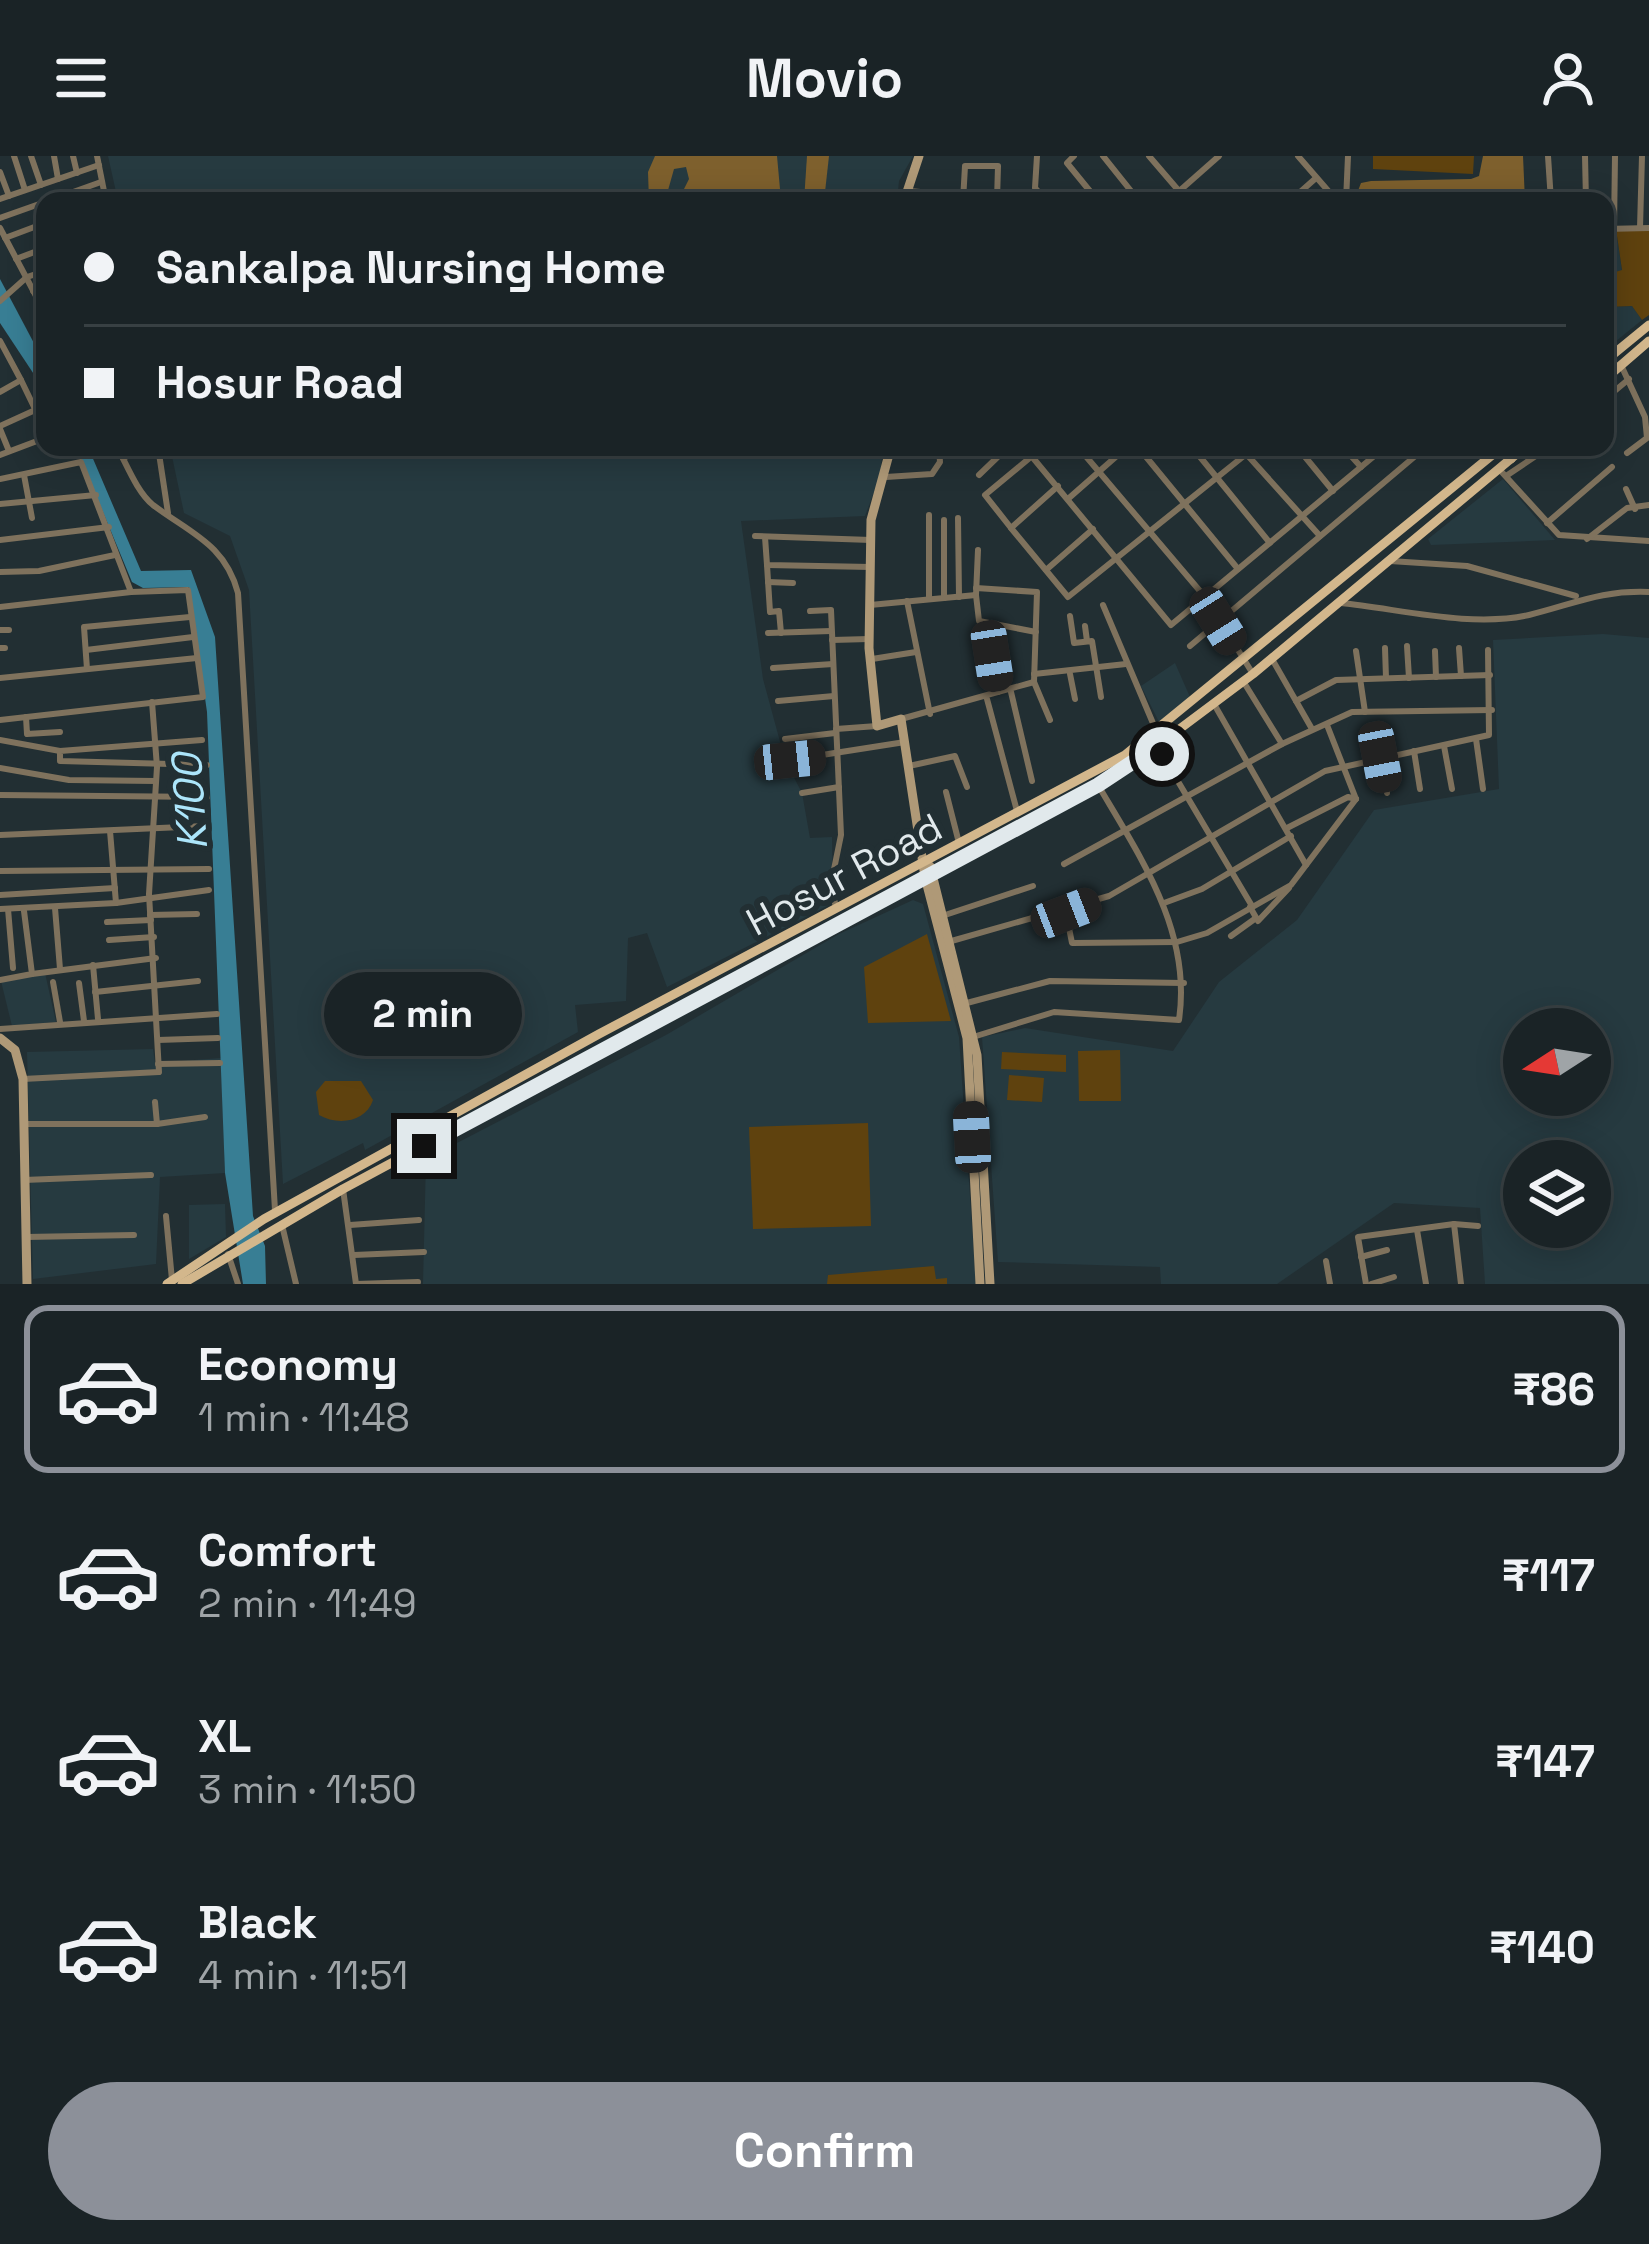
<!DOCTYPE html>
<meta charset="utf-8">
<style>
:root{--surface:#1a2326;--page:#232b2e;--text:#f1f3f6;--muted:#9fa4a7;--line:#384043;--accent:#8c9099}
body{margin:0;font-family:"Space Grotesk",sans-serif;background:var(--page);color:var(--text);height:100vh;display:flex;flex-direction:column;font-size:45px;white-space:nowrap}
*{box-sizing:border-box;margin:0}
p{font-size:39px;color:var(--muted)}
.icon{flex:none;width:66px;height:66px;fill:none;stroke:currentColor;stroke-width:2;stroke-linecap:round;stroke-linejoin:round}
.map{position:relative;height:1128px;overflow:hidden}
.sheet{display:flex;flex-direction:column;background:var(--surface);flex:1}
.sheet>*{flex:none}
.banner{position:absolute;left:36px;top:36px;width:1578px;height:264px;border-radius:24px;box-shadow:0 6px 30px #0003,0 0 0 3px var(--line);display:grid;align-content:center;height:264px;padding:0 48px;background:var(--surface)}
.needle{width:78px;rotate:258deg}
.buttons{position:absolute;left:1503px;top:852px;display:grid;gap:24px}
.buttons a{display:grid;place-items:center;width:108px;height:108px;border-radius:50%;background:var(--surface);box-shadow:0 6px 30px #0003,0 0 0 3px var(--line);font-size:60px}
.end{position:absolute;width:54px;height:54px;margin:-27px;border:15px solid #e1e9ec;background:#111;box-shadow:0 0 0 6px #111}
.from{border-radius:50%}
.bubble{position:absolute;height:84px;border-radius:42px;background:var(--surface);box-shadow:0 6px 30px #0003,0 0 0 3px var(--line);font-size:39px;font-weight:700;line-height:84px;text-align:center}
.car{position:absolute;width:36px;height:72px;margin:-36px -18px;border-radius:15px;box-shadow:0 0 9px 3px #0007;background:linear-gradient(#222 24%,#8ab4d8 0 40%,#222 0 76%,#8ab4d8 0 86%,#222 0)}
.banner b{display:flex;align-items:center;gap:42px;height:114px;font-size:45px}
.banner b+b{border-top:3px solid var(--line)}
.banner i{width:30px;height:30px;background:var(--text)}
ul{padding:21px 0 0;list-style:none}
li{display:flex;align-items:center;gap:36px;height:168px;margin:0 24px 18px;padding:0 24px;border:6px solid transparent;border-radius:24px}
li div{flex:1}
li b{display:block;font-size:45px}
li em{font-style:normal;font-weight:700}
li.current{border-color:var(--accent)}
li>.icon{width:108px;height:108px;stroke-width:1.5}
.action{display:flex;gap:24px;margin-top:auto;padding:24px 48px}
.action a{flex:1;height:138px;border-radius:72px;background:var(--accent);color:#fff;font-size:48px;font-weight:700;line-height:138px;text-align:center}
header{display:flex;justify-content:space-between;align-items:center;height:156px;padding:0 48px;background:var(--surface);font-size:54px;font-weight:700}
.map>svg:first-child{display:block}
.built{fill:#263a40;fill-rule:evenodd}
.green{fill:#5f420e}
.forest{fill:#7e602d}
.water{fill:#387e94}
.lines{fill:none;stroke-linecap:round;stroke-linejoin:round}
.street{stroke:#7f725d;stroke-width:6}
.secondary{stroke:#af9977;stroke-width:9}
.primary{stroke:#d3b78c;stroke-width:9}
.route{stroke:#e1e9ec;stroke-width:15}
.labels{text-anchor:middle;stroke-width:12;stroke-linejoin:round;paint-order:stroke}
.street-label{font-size:39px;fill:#e1e9ec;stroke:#222f33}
.water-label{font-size:42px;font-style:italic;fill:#ace5fa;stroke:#222f33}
</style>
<header><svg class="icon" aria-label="menu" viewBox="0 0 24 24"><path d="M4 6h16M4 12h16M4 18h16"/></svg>Movio<svg class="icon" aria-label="person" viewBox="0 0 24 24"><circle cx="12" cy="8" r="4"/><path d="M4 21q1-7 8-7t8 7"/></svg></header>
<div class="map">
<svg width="1649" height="1128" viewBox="0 0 1649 1128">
<rect width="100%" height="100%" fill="#222f33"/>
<!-- built -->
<g class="built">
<path d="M108 0H913L899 25 897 45H118Z"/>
<path d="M1616 73 1622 115 1605 119V74Z"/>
<path d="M1632 150 1642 164 1605 194V151Z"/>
<path d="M170 291H883L880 320 865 360 741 365 763 523 785 604 802 637 810 682 832 681 833 747 667 831 647 777 628 782 626 845 575 849 578 876 365 994 363 987 283 1028 249 434 230 380 184 357Z"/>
<path d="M1503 323 1555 384 1431 389 1428 383Z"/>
<path d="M1603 478 1649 482V1128H1485L1480 1052 1394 1047 1277 1128H1161L1160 1111 998 1106 982 881 1025 872 1173 895 1219 826 1297 764 1374 654 1499 633 1493 484ZM1524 873H1590V939H1524ZM1524 1005H1590V1071H1524Z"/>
<path d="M1175 507 1190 541 1159 566 1141 530Z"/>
<path d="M913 744 923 748 959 881 976 1128H423L426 1003 666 879 839 778Z"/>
<path d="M45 817 56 866 12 870 1 825Z"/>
<path d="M153 893 155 907 221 902 225 1017 160 1021 156 1108 33 1123 27 896Z"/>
<path d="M225 1048 226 1081 189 1103V1049Z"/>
</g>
<!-- green -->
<g class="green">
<path d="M1373 0H1474L1473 18 1373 13Z"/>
<path d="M1616 73 1649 74V159L1642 164 1632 150 1605 151V119L1622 114Z"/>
<path d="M927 778 951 865 868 867 864 811Z"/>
<path d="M1120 894 1121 945H1079L1078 895Z"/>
<path d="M1002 896 1066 899V916L1001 913Z"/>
<path d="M1009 919 1044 922 1042 946 1007 944Z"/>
<path d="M325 925H361L373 944C366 966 338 970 319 959L316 936Z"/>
<path d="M868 967 871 1070 753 1073 749 971Z"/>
<path d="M934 1110 936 1123 947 1122V1128H827L828 1119Z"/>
</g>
<!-- forest -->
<g class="forest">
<path d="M655 0H777L780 33 773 45H678L689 23 686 11 674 13 665 45H649L648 16Z"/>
<path d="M807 0H829L824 45H804Z"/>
<path d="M1483 0H1523L1525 45H1354L1361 27 1371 25 1471 23 1479 20Z"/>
</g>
<!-- water -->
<g class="water">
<path d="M0 123 45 208V235L0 167Z"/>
<path d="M76 291H88L141 415 191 414 215 481 253 1060 265 1090 266 1128H243L225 1017 207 556 189 431 143 432 132 426Z"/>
</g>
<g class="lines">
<!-- street -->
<g class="street">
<path d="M14 0 25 34"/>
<path d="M31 0 41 29"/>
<path d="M54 0 58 23"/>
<path d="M73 0 77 17"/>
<path d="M97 0 106 45"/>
<path d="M1037 0 1035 32 1047 45"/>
<path d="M1074 0 1067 7 1098 45"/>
<path d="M1103 0 1139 45"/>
<path d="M1149 0 1179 35"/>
<path d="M1298 0 1337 45"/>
<path d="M1548 0 1551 45"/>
<path d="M1585 0 1586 45"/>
<path d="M0 16 9 40"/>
<path d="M910 35 951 39"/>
<path d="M0 43 99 9"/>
<path d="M48 45 101 26"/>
<path d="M963 45 965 10H998L997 44 1018 45"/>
<path d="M1168 45 1219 0"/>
<path d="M1290 45 1316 22"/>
<path d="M1346 45 1348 0"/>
<path d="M0 62 45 46"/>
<path d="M0 72 45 157"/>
<path d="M1640 72 1642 0"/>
<path d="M1605 73 1649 72"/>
<path d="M1614 73 1615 0"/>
<path d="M5 82 45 67"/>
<path d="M16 103 45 92"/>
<path d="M33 135 45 130"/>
<path d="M0 145 27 121 45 115"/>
<path d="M0 185 21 224 0 236"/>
<path d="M1621 209 1645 261 1647 282 1627 297"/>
<path d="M21 224 35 253"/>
<path d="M1605 243 1629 223"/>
<path d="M0 270 44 250"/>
<path d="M0 273 9 295"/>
<path d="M117 291C127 309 137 336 153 349 190 377 225 388 238 437L275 1054"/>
<path d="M158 291 168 357"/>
<path d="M1024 291 1171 469 1385 291"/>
<path d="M1078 291 1205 441 1253 518"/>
<path d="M1138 291 1238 413"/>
<path d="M1192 291 1270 387"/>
<path d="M1240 291 1320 380"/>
<path d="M1297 291 1333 335"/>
<path d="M1343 291 1361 311"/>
<path d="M0 299 45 282"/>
<path d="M123 302 149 291"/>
<path d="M1499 313 1559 379 1649 385"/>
<path d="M24 319 32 362"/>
<path d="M979 319 1008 291"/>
<path d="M1506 320 1549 291"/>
<path d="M886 321 932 318 940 306 939 291"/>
<path d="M0 323 81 306 131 436 0 451"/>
<path d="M1058 330 1011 372 1068 441 1255 291"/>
<path d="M1626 333 1635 353"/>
<path d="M1069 342 1127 291"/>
<path d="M0 348 96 339"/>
<path d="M958 362 959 441"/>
<path d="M944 364V442"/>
<path d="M1547 367 1612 311"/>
<path d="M1011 372 985 339 1032 300"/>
<path d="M755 380 871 384"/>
<path d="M765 381 767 409 871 411"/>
<path d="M1587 383 1627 352 1649 349"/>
<path d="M0 384 109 371"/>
<path d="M1390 405 1467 410 1576 440"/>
<path d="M767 409 770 456 779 455 781 477"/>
<path d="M1046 414 1093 373"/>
<path d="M0 416 39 415 115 399"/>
<path d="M768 426 793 427"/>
<path d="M976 432 1037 436 1034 526 1050 564"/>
<path d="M976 439 979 465 1036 476"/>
<path d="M929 443V359"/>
<path d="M907 445 930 558"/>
<path d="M1341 447C1400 453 1471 472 1529 459 1574 448 1601 434 1649 436"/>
<path d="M870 449 976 439 978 394"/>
<path d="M1103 449 1155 572"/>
<path d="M810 455 831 454 841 679 831 728 836 752"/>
<path d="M1070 460 1074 487 1092 485 1101 541"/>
<path d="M1085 470 1087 485"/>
<path d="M995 472 992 499 998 536"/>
<path d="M0 474H9"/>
<path d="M768 477 831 475"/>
<path d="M832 484 869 483"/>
<path d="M1190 490 1426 291"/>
<path d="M1407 490 1409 522"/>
<path d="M0 492H5"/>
<path d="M1385 492 1386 522"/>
<path d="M1459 492 1461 520"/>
<path d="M86 494 193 481"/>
<path d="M1356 495 1365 556"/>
<path d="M1435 495 1436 521"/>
<path d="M872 503 916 496"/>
<path d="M1272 503 1312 573"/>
<path d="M773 512 833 508"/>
<path d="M87 513 84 471 190 461"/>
<path d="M1034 518 1126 508"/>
<path d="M1070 518 1075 543"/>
<path d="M0 522 197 502"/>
<path d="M1243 525 1282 588"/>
<path d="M1011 536 1032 625"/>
<path d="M987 543 1017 655"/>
<path d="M778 545 834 540"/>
<path d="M1296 545 1336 524 1490 519"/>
<path d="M1214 548 1306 709"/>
<path d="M26 561 27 578 60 576"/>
<path d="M901 563 1034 526"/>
<path d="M0 564 203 541 188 434 131 436"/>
<path d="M1327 569 1356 643"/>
<path d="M836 573 877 570"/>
<path d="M785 583 835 577"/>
<path d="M1476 583 1483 633"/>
<path d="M0 584 60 595"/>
<path d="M202 584 60 595V605L207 609"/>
<path d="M1157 590 1252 750"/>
<path d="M1444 590 1452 633"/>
<path d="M1414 595 1420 633"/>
<path d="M1380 601 1387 637"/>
<path d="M790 604 905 586"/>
<path d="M909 610 955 600 967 631"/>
<path d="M0 612 69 624 156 625"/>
<path d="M946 636 959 687"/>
<path d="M802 637 839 631"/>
<path d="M0 639 207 641"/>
<path d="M1287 672 1348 641 1356 643"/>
<path d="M110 675 116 747"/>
<path d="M0 679 205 670"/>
<path d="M1064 708 1282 588 1352 556 1492 554"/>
<path d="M0 715 209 713"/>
<path d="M0 739 115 732"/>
<path d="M1164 747 1202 733 1291 680"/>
<path d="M1250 751 1258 765 1289 732"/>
<path d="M55 752 60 813"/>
<path d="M0 753 116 747 209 734"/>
<path d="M8 753 13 812"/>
<path d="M1066 757 1072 787 1177 786 1207 777 1291 729 1356 643"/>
<path d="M150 759 197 758"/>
<path d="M942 760 1033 730"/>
<path d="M107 766 151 764"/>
<path d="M1231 780 1256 762"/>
<path d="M109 784 154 781"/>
<path d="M948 786 1109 740 1325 615 1489 579 1488 494"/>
<path d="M93 809 98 863"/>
<path d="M32 818 156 802"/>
<path d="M0 824 32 818 24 755"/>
<path d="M53 826 60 866"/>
<path d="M79 827 84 865"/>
<path d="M95 836 198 825"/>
<path d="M963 848 1050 825 1184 827"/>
<path d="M0 873 217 858"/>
<path d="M973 881 1054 856 1179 864C1192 776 1141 702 1098 629"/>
<path d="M158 884 218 882"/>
<path d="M158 908 220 907"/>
<path d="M23 923 159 916 149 738 157 611 152 546"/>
<path d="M155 946 157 968"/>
<path d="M23 968H157L205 961"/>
<path d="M24 1024 151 1019"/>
<path d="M343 1033 356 1128"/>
<path d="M166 1060 172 1124"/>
<path d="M1454 1068 1461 1128"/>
<path d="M282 1069 296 1128"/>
<path d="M350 1069 419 1064"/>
<path d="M1417 1074 1426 1128"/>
<path d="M26 1081 134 1079"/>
<path d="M228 1098 238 1128"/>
<path d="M354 1099 424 1096"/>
<path d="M1361 1101 1387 1094"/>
<path d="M1326 1105 1330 1128"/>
<path d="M356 1128 418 1126"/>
<path d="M1366 1128 1358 1081 1454 1068 1478 1070"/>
<path d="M1371 1128 1394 1121"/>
</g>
<!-- secondary -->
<g class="secondary">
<path d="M904 45 919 0"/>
<path d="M891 291 871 364 869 492 877 570 901 563 925 721 967 882 980 1128"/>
<path d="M930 710 977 899 990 1128"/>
<path d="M0 882 15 894 23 923 27 1128"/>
</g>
<!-- primary -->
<g class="primary">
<path d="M1605 205 1649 169"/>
<path d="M1605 223 1649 185"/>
<path d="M167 1128 264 1063 599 878 1125 599 1502 291 1511 303"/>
<path d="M182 1128 343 1033 1130 610 1253 518 1525 291"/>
</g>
</g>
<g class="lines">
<!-- route -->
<path class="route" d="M424 990 1098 629 1157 590 1162 598"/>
</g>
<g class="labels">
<!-- street labels -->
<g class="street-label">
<text transform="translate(844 718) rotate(-28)" y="14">Hosur Road</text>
</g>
<!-- water labels -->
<g class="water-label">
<text transform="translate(189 646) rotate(-94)" y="15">K100</text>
</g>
</g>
</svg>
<div class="buttons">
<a><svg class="needle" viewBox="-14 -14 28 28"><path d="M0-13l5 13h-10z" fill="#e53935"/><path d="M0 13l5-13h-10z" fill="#9fa4a7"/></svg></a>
<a><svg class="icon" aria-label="layers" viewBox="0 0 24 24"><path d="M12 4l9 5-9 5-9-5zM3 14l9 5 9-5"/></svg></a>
</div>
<i class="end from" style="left:1162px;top:598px"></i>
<i class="end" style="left:424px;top:990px"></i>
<div class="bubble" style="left:324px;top:816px;width:198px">2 min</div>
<i class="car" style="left:1218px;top:465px;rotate:148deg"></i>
<i class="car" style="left:992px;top:500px;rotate:171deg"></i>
<i class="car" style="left:1380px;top:601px;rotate:169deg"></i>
<i class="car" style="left:790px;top:604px;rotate:84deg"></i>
<i class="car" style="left:1066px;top:757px;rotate:69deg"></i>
<i class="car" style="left:972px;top:981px;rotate:357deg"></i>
<div class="banner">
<b><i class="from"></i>Sankalpa Nursing Home</b>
<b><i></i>Hosur Road</b>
</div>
</div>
<section class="sheet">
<ul>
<li class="current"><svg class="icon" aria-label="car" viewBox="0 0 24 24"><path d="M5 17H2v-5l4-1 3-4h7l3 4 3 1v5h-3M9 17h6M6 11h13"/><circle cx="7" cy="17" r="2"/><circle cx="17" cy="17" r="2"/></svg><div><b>Economy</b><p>1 min · 11:48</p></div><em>₹86</em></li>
<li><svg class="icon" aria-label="car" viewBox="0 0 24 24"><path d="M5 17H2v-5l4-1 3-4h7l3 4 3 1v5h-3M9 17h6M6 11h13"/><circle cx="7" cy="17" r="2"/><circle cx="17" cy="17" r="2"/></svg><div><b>Comfort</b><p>2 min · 11:49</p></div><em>₹117</em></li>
<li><svg class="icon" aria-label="car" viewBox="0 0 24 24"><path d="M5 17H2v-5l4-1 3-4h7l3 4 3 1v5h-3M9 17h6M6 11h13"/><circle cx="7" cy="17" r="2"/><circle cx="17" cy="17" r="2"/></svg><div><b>XL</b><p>3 min · 11:50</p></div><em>₹147</em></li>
<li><svg class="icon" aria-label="car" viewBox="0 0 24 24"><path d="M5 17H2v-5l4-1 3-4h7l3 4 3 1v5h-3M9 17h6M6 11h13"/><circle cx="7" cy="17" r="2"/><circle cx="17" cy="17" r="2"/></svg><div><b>Black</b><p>4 min · 11:51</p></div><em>₹140</em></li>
</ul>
<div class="action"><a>Confirm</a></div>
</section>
